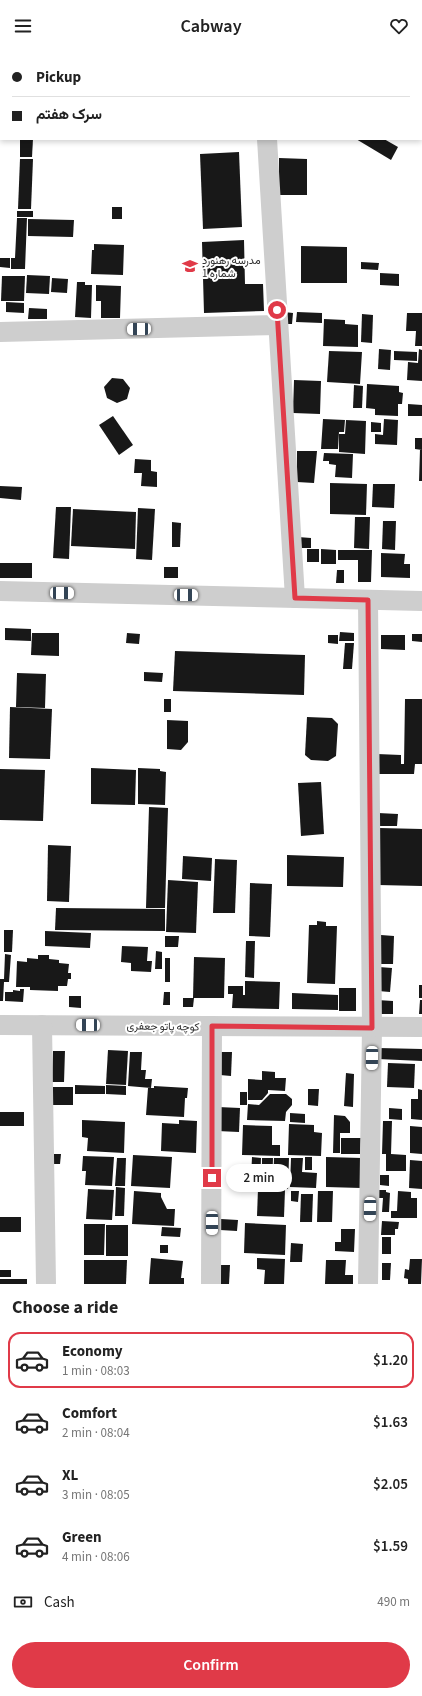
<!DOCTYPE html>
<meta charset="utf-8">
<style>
:root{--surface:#fff;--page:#f6f6f6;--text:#222;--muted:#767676;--line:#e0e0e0;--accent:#e03a48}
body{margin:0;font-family:"Source Sans 3",Vazirmatn,sans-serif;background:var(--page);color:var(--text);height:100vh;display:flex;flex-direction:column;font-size:15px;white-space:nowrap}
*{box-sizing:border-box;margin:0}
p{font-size:13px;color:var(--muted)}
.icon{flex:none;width:22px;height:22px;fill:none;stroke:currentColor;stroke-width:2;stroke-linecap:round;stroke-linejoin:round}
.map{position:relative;height:1232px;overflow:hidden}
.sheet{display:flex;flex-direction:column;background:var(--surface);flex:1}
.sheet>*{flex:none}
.banner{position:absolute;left:0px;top:0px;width:422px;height:88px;box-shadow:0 2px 6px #0003;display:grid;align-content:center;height:88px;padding:0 12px;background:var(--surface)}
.end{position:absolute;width:18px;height:18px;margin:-9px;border:5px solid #e03a48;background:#fff;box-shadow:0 0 0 2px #fff}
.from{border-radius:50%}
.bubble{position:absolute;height:28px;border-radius:14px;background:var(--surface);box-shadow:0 2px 6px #0003;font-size:13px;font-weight:600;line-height:28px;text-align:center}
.car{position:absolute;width:12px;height:24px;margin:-12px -6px;border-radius:5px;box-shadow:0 0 3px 1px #0007;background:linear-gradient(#fff 24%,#345 0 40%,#fff 0 76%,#345 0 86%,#fff 0)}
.banner b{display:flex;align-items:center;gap:14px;height:38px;font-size:15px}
.banner b+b{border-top:1px solid var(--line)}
.banner i{width:10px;height:10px;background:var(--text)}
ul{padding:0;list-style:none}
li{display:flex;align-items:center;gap:12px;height:56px;margin:0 8px 6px;padding:0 4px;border:2px solid transparent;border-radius:12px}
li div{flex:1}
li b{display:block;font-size:15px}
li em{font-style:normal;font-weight:600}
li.on{border-color:var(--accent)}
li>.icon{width:36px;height:36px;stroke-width:1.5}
h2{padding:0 12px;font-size:18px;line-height:48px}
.pay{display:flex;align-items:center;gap:10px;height:44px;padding:0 12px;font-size:15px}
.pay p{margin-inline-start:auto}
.button{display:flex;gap:8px;margin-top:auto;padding:8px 12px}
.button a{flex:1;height:46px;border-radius:24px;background:var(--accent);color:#fff;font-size:16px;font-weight:600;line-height:46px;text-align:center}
header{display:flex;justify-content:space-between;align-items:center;height:52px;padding:0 12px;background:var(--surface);font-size:18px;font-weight:600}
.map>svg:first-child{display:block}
.building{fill:#181818}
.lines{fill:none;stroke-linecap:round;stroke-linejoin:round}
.minor{stroke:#cecece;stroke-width:20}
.route{stroke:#e03a48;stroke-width:5}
.labels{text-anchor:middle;stroke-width:4;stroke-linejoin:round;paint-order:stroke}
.poi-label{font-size:11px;fill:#313131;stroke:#fff;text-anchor:start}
.street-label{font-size:11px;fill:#313131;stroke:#fff}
</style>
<header><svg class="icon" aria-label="menu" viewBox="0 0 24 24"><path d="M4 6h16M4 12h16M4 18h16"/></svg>Cabway<svg class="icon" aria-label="heart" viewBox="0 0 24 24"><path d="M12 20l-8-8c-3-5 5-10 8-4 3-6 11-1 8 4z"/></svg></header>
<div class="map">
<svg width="422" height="1232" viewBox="0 0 422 1232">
<rect width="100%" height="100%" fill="#fff"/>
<!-- building -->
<g class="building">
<path d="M20 87H33L32 105H20Z"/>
<path d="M356 87H384L398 95 391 108Z"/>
<path d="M239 100 242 175 203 177 200 102Z"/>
<path d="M279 106 307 107V143H279Z"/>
<path d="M20 107H33L31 157H18Z"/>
<rect x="112" y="155" width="10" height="12"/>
<rect x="17" y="159" width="16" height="6"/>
<path d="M17 166H27L25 217H11V206H15Z"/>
<path d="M28 167 74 168 73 185 28 184Z"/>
<path d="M244 188 245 232H263L264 259 204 261 202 190Z"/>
<path d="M94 192 124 193 123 223 91 222 92 198H94Z"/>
<path d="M301 194 347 195V231H301Z"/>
<path d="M0 206H10V216L0 215Z"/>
<path d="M361 210 379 211 378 218 361 217Z"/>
<path d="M380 221 399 222V234L380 233Z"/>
<path d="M27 223 50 224 49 242 26 241Z"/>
<path d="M2 224H25L24 249H1Z"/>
<path d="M52 226 68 227 67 241 51 240Z"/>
<path d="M77 230H85V233H92L91 266 75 265Z"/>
<path d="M96 233 121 234 120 266H101V249H96Z"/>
<path d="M6 250 24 251V261L6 260Z"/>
<path d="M29 256 47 257V267H28Z"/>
<path d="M284 260 293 261 292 272H283Z"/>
<path d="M297 260 322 261V271L296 270Z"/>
<path d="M407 261H422V294H415L416 279H406Z"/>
<path d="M362 262 373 263 372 291 361 290Z"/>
<path d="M324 267 345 268V272L358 273V295L323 294Z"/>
<path d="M379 297 391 298 390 318 378 317Z"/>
<path d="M419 297 422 298V329L407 328 408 310 418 311Z"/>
<path d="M329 299 362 300 360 332 327 330Z"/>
<path d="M394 299 417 300V309L394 308Z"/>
<path d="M112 326 123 327 130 336 127 347 117 351 107 346 104 335Z"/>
<path d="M294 328 321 329 320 362 293 361Z"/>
<path d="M367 332 399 334V340L403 341 402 352H398V364L375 363V357L366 356Z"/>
<path d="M354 333 363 334 362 356H353Z"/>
<path d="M408 352 422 353V364H408Z"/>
<path d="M113 364 133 393 119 403 99 373Z"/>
<path d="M323 367 345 368 344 380H339L338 397H321Z"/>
<path d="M384 367 398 368 397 393 375 392V382L383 383Z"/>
<path d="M346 368 366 369 365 402 339 400V382H345Z"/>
<path d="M371 370 381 371V380H371Z"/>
<path d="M415 386H422V398L415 397Z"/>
<path d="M420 398H422V429H419Z"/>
<path d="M297 399H317L314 431 297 430Z"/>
<path d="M324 401 353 402 352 426 335 425 336 413 329 412V409H323Z"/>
<path d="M135 407 151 408V419L157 420V435L141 434 142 421H134Z"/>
<path d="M330 431 367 432 366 463 330 462Z"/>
<path d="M373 432H395L394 456 372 455Z"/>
<path d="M0 434 22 435 21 448 0 446Z"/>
<path d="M56 455H71L69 507 53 506Z"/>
<path d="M138 456 155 457 152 508 136 507Z"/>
<path d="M73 457 136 460 135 497 71 494Z"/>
<path d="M355 465H370L369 497 354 496Z"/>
<path d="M383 469H396L395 498 382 497Z"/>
<path d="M172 470 181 471 180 495H172Z"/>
<path d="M298 485 311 486V496H298Z"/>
<rect x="307" y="497" width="12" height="13"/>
<path d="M321 497 336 498V512H321Z"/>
<path d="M338 498H372L371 530H358V508H338Z"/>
<path d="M381 501 405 502 404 512H410V526L381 525Z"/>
<rect x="0" y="511" width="32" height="15"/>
<rect x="164" y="515" width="14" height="11"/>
<path d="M337 518H344V531H336Z"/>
<path d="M5 576 31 577V589L5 588Z"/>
<path d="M340 580 354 581V589H339Z"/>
<path d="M32 581H59V604L31 603Z"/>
<path d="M127 581 140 582 139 592 126 591Z"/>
<path d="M412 582H422V590L412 589Z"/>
<path d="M328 583H338V592L328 591Z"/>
<path d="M381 583H405V598L381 597Z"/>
<path d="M345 591H354L352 617H343Z"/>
<path d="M175 599 305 603 304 643 173 639Z"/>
<path d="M144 620 163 621 162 630 144 629Z"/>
<path d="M17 621 46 622 45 656 16 655Z"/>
<rect x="164" y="647" width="7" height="13"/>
<path d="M405 647H422V712H415L414 722H376L377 702 401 703V712H404Z"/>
<path d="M10 655 52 657 50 707 9 706Z"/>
<path d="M307 665 332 666 338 672 336 704 328 709 311 708 305 703Z"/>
<path d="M167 668 188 669V690L181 698 167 697Z"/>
<path d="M91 716 136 718 135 753 91 752Z"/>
<path d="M138 716 160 717V719L166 720 165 753 138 752Z"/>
<path d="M0 717 45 718 43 769 0 768Z"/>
<path d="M321 730 324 782 301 784 298 731Z"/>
<path d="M149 755 168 756 165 856H146Z"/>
<path d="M378 761 398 762 397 774H378Z"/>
<path d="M379 776 422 777V834L378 833Z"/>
<path d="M48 793 71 794 69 850 47 849Z"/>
<path d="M287 803 344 805 343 835 287 834Z"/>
<path d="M183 804 212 806 211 829 182 827Z"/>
<path d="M215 807 237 808 235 861H213Z"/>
<path d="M168 828 198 830 196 881 166 880Z"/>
<path d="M250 831 272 832 270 885 249 884Z"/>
<path d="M56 856 165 857V879L55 878Z"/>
<path d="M317 869 326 870V874H337L335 932 307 931 309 873H317Z"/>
<path d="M4 878H13L12 900H4Z"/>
<path d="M45 879 91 881 90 896 45 894Z"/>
<path d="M381 883 394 884 393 912H380Z"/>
<path d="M165 884H179L178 895H165Z"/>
<path d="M246 889H255L254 926 245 925Z"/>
<path d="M122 894 148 895 147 909H152L151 920 131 919V911L121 910Z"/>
<path d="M156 899 162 900V917H155Z"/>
<path d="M5 902 11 903 9 930H4L3 949H0V927H4Z"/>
<path d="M38 903H49V907L59 908V911L69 912 68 921H71V927H68L67 934H58V939L30 938V935H16L17 909 27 910V906L38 907Z"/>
<path d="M194 905 225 906 224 946H193Z"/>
<rect x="165" y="906" width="5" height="24"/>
<path d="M379 915 392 916 390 940 378 939Z"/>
<path d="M245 929 280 930 279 957 232 956 233 942H228V934H243V943H245Z"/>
<rect x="419" y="933" width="3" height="13"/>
<rect x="339" y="936" width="17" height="23"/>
<path d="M20 937H24L23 950 5 949V940H13V938L20 939Z"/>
<path d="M164 940H170V953H163Z"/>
<path d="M292 941 338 943V958L292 957Z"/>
<path d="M69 944H81V956L69 955Z"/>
<path d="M183 946H194L193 955H183Z"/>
<path d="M377 948 393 949V962H376Z"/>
<path d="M420 948H422V962H419Z"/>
<path d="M378 996 422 997V1009L378 1007Z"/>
<path d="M108 998 128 999 126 1033 106 1032Z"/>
<path d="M53 999H65L64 1030H52Z"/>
<path d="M130 1000H142L141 1018H146L145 1027H152L151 1036 128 1034Z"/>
<path d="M221 1000H232L231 1024 220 1023Z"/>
<path d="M388 1011 415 1012 414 1036 387 1035Z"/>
<path d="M262 1019 275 1020V1026H286L285 1039 268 1038V1041L262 1048H248V1027L262 1028Z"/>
<path d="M346 1021 354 1022 353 1055 344 1054Z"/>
<path d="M75 1033 105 1034V1042H75Z"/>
<path d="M106 1033 126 1034V1043L106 1042Z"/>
<path d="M154 1034 188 1036 187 1046H185L184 1065 146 1063 148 1036H154Z"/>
<rect x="53" y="1035" width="20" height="18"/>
<path d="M308 1037H319L318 1054 308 1053Z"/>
<path d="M418 1037 422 1038V1068L411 1067V1047H418Z"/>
<rect x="240" y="1040" width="7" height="13"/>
<path d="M270 1042H286L292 1047V1053L286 1060 285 1069 247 1068 248 1052 259 1053Z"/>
<path d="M218 1055 240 1056 239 1080 217 1079Z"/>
<path d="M389 1056 402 1057V1068L389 1067Z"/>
<rect x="0" y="1060" width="24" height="14"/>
<path d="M290 1061 305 1062V1071L290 1070Z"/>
<path d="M334 1063 345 1064 350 1070V1081H340V1101H333Z"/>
<path d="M82 1068 125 1070 124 1101 87 1099 88 1086 82 1085Z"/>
<path d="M179 1068 197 1069 196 1101 161 1099 162 1071 179 1072Z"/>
<path d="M383 1069H392L391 1102 406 1103V1119H386V1102H382Z"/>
<path d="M289 1072 314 1073V1080L322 1081 321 1104 288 1103Z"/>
<path d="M243 1073 272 1074V1093H280V1104L242 1103Z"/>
<path d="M410 1074 422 1075V1102L410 1101Z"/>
<path d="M341 1086H361L360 1102H341Z"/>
<path d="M54 1102H61L60 1112H54Z"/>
<path d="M133 1103 172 1105 170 1136 131 1134Z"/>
<path d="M83 1104 114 1105 112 1134 85 1133 86 1119H82Z"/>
<path d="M252 1105 261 1106 260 1133H255V1126H251Z"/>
<rect x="305" y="1105" width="7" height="13"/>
<path d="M326 1105 362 1106 361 1136 326 1135Z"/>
<path d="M117 1106H126L125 1134H115Z"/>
<path d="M262 1106H273L272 1135H262Z"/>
<path d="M274 1106H289L288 1137 273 1136Z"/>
<path d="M291 1106H303L302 1120 317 1121 316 1136 290 1135Z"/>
<path d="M410 1108 422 1109V1137L409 1136Z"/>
<path d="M380 1123H389V1134L380 1133Z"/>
<rect x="245" y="1127" width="9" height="8"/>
<path d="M116 1135 125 1136 124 1164H115Z"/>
<path d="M88 1137 114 1138 112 1168 86 1167Z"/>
<path d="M258 1137 285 1138 284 1165 257 1164Z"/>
<path d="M377 1138H386V1140L390 1141 389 1160H382L383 1146H377Z"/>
<path d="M134 1139 161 1141V1145L167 1157H175L174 1174 132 1172Z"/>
<path d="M291 1139H299L298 1150 291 1149Z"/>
<path d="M318 1139H333L332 1170H317Z"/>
<path d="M398 1139 411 1140V1146H417V1166H391V1159H397Z"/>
<path d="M301 1142H313L312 1170H300Z"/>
<rect x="0" y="1165" width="21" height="15"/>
<path d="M221 1167 238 1168 237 1179 220 1178Z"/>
<path d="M382 1169 399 1170 398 1177H395V1183H381Z"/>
<path d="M245 1171 286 1173 285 1203 244 1201Z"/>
<path d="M84 1172H105L104 1203H84Z"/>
<rect x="106" y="1173" width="22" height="31"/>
<path d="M162 1175 181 1176 180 1185 161 1184Z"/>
<path d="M341 1177H355L354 1200 335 1199V1190H341Z"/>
<rect x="382" y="1185" width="9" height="17"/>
<path d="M291 1191 303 1192 302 1210H290Z"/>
<rect x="160" y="1193" width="8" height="8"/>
<path d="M151 1206 183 1209 181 1226H184V1232H149Z"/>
<path d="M257 1206 285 1207 284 1232H264L265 1218 257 1217Z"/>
<path d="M410 1207H422L421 1232H408V1227L404 1226 405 1217 409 1218Z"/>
<path d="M84 1208H127L126 1232H84Z"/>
<path d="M326 1208H346L345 1223H353V1232H325Z"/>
<path d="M382 1211H391L390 1228H382Z"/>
<path d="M220 1213H230L229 1232H220Z"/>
<rect x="0" y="1218" width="11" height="7"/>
<rect x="0" y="1227" width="27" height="5"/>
</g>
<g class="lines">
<!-- minor -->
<g class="minor">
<path d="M261 0V1"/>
<path d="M419 0V1"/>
<path d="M421 24 422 39"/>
<path d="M267 87 295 546"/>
<path d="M0 280 278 273"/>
<path d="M0 539 422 549"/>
<path d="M368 548 372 976 368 1232"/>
<path d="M0 973 422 975"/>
<path d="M42 973 46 1232"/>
<path d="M211 1232 212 974"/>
</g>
</g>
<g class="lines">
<!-- route -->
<path class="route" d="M212 1126V974L372 976 368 548 295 546 277 258"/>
</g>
<!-- icons -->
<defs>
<symbol id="school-bare" viewBox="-9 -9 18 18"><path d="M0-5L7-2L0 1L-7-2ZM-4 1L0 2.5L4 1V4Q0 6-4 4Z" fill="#e03a48" stroke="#fff" stroke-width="2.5" paint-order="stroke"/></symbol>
</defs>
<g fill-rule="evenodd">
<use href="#school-bare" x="179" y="203" width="22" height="22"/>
</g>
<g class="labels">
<!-- poi labels -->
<g class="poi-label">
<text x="202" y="212">مدرسه رهنورد<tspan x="202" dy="13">شماره 1</tspan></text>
</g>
<!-- street labels -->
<g class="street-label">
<text transform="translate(163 974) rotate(1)" y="4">کوچه پاتو جعفری</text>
</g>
</g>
</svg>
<i class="end from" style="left:277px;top:258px"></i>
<i class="end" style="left:212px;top:1126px"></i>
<div class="bubble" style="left:226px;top:1112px;width:66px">2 min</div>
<i class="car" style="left:139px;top:277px;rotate:269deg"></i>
<i class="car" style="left:62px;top:541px;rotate:91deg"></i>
<i class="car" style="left:186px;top:543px;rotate:91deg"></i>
<i class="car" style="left:88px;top:973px;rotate:271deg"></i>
<i class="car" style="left:372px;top:1006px;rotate:181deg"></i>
<i class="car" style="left:370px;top:1157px;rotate:181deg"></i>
<i class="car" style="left:212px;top:1171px;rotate:180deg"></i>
<div class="banner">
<b><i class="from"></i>Pickup</b>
<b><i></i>سرک هفتم</b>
</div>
</div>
<section class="sheet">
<h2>Choose a ride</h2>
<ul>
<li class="on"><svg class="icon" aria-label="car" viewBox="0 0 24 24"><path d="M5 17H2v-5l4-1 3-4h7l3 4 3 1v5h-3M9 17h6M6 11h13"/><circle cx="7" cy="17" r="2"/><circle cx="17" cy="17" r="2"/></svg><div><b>Economy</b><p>1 min · 08:03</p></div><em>$1.20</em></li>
<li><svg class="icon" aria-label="car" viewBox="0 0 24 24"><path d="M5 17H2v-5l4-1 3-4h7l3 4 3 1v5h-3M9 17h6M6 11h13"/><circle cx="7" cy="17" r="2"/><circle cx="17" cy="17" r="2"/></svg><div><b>Comfort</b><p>2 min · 08:04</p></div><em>$1.63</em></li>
<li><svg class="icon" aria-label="car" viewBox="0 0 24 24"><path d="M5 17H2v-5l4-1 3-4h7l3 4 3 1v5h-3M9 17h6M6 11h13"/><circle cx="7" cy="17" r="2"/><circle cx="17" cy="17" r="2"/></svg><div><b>XL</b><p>3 min · 08:05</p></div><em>$2.05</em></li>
<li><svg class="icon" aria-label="car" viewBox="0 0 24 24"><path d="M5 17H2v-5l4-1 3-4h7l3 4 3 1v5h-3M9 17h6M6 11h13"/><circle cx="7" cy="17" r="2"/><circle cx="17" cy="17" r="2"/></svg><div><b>Green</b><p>4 min · 08:06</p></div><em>$1.59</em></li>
</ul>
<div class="pay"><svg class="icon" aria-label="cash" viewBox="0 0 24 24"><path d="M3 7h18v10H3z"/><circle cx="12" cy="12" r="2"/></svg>Cash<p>490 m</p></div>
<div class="button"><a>Confirm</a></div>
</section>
